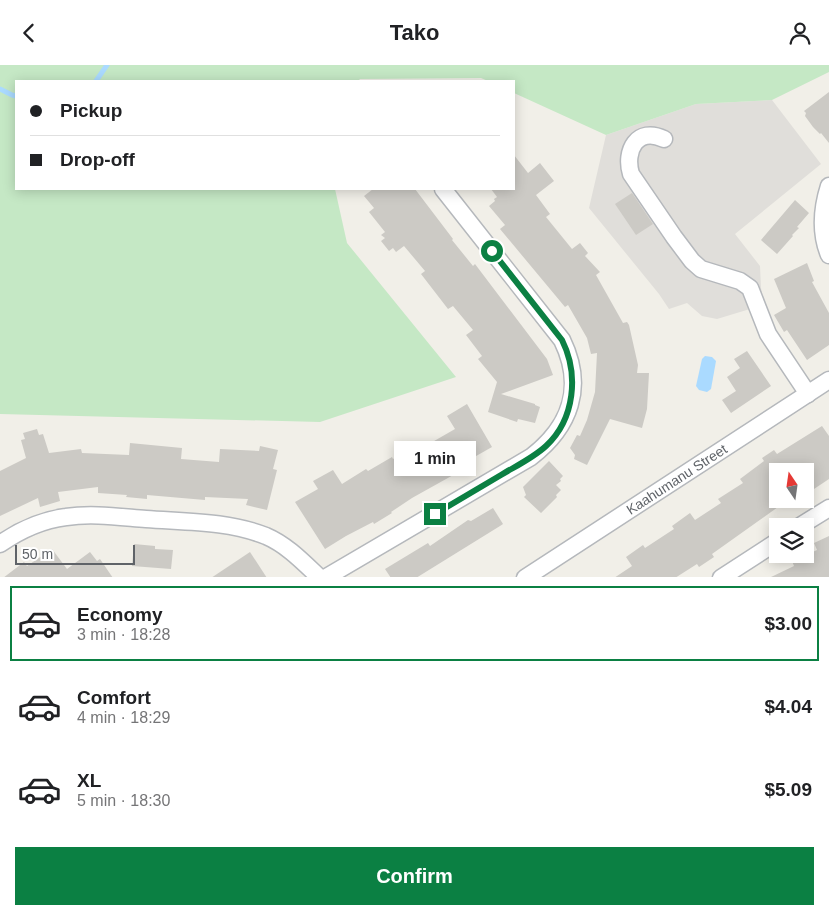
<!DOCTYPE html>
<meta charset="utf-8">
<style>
:root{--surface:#fff;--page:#f6f6f6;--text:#202124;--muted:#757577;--line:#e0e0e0;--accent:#0b8043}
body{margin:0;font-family:Arial,sans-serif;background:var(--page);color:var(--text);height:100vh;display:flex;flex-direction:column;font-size:19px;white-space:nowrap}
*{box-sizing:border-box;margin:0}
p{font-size:16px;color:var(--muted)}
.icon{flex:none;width:28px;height:28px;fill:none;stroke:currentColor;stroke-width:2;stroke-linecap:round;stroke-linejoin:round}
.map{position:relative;height:512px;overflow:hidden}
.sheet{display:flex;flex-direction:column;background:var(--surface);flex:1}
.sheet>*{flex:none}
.banner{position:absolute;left:15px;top:15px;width:500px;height:110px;border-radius:0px;box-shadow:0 2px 12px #0003;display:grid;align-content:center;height:110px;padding:0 15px;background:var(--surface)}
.needle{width:32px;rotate:347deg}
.fabs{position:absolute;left:769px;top:398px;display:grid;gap:10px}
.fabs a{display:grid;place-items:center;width:45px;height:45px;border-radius:0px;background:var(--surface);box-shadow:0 2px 12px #0003;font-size:25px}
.scale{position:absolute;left:15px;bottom:12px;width:120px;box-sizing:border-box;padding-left:5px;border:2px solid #5f6368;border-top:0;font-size:14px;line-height:18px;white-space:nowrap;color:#5f6368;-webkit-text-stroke:4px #fff;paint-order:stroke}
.end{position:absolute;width:22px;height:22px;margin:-11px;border:6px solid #0b8043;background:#fff;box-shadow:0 0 0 2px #fff}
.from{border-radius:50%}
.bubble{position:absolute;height:35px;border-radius:0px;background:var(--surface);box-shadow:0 2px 12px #0003;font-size:16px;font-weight:800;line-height:35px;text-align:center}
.banner b{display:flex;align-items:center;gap:18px;height:48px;font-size:19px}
.banner b+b{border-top:1px solid var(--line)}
.banner i{width:12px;height:12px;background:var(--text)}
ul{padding:9px 0 0;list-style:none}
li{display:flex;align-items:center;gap:15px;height:75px;margin:0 10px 8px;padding:0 5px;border:2px solid transparent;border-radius:0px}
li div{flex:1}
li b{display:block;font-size:19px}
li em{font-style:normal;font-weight:800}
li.on{border-color:var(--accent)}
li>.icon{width:45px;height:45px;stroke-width:1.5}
.button{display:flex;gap:10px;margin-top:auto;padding:10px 15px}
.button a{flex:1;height:58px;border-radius:0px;background:var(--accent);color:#fff;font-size:20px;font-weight:800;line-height:58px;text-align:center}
header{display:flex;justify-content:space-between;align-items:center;height:65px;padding:0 15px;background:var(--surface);font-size:22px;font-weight:800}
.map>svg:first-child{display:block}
.industrial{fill:#e0deda}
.green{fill:#c5e8c5}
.water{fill:#aadaff}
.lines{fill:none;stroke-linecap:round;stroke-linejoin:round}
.stream{stroke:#aadaff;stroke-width:5}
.building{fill:#cccac5}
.minor-casing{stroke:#b5b8bc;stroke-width:19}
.minor{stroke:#fff;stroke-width:16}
.route{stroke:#0b8043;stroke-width:6}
.labels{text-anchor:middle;stroke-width:4;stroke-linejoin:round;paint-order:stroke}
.street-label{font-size:14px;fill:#5f6368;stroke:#fff}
</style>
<header><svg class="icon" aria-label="back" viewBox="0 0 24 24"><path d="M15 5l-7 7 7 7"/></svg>Tako<svg class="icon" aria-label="person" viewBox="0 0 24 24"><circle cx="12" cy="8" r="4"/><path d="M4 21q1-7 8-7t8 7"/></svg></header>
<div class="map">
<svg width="829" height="513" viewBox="0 0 829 513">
<rect width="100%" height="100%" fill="#f1efe8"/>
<!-- industrial -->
<path class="industrial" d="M772 35 821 99 735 169 760 201 761 223 765 243 773 260 803 306 790 314 750 244 717 254 702 251 687 238 669 244 659 229 589 143 606 70 696 39Z"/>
<!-- green -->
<path class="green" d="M0 0H829V7L772 35 696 39 606 70 514 28V16H488L481 13 360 14 358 16H16V124H335L347 178 456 312 320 357 0 349Z"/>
<!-- water -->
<path class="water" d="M705 291 712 292 716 296 711 324 707 327 699 325 696 321 702 294Z"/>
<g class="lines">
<!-- stream -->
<g class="stream">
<path d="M96 16 107 0"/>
<path d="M0 24 12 30 16 31"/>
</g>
</g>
<!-- building -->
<g class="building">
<path d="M829 27V78L821 68 820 69 813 62 805 51 806 48 804 46Z"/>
<path d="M514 90 528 108 540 98 554 116 536 130 550 149 546 152 572 184 580 178 588 188 585 191 600 207 596 210 623 258 627 257 629 260 638 300 637 308H649L647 344 642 363 610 354 587 400 574 394 575 390 570 383 577 370 580 371 587 355 595 327 597 288 591 289 587 273 568 240 565 242 500 164 505 160 489 141 495 136 494 134 497 132 491 124H514Z"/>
<path d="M373 124H415L453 174 452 175 473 201 475 199 547 294 553 310 501 329 535 339V340L540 342 535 358 518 354 517 357 488 347 497 317 478 294 482 291 466 270 473 265 453 241 448 244 421 209 425 206 404 181 396 187 393 183 389 186 381 176 385 173 381 170 385 167 369 147 374 143 364 131Z"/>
<path d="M632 128 653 159 636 170 615 139Z"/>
<path d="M795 135 809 148 797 162 799 163 792 170 793 171 777 189 761 175Z"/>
<path d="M807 198 814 216 812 217 829 248V280L807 295 787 265 784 267 774 250 786 243 774 214Z"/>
<path d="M747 286 771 321 731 348 722 335 736 326 727 312 740 303 734 294Z"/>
<path d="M467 339 492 382 462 399 464 404 412 433 391 447 392 448 374 459 373 457 346 471 325 484 295 437 318 424 313 416 333 405 342 419 366 404 368 406 392 392 393 394 419 379 422 383 455 364 447 351Z"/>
<path d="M822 361 829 371V414L805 430V406H778V442L712 489 714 492 699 502 697 499 675 513H614L632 501 626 492 643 480 645 483 674 464 672 461 690 448 695 455 721 438 718 434 743 418 740 414 764 396 762 393 774 385 777 389Z"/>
<path d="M37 364 39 370 43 369 49 388 81 384 82 388 129 390 130 378 182 383 181 394 219 397 220 384 259 386 260 381 278 385 273 404 277 405 267 445 246 440 248 434 205 432V435L147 430V434L126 432 127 430 98 428V422L58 427 60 436 40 442 38 433 0 451V406L26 393 21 375 25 374 23 368Z"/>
<path d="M549 396 563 411 560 414 561 416 556 420 561 425 556 430 557 432 541 448 524 432 526 430 523 422Z"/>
<path d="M493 443 503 459 500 461 416 513H391L385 504 428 478 430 481 468 455 471 456Z"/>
<path d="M829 471V513H769L794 501 792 496 817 485 814 478Z"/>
<path d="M134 479 155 481V484L173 485 171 504 132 501Z"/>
<path d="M52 484 67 504 90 487 97 496 100 494 113 513H3L24 497 27 501Z"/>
<path d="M250 487 267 513H211Z"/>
</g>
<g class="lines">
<defs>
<g id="minor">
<path d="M664 74C637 61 624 86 631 109L674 172 692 196 701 204 740 216 750 223 768 269 808 329"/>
<path d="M829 121C822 143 820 168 829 190"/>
<path d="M800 461 829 443"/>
<path d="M0 479C20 465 42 455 66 452 92 448 120 452 146 454 186 457 228 456 266 471 287 480 303 497 320 513"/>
<path d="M325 513 531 392C570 362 585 322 562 275L443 124"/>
<path id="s1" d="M525 513 829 315"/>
<path d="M721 513 778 476"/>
</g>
</defs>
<!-- minor casing -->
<use href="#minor" class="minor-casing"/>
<!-- minor -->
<use href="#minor" class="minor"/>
</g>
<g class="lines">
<!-- route -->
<path class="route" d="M435 449C457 436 479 423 501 410 516 401 533 393 546 381 575 354 579 309 562 275L492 186"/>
</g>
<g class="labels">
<!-- street labels -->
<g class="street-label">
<text dy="5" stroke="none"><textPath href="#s1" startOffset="181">Kaahumanu Street</textPath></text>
</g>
</g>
</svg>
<div class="fabs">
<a><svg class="needle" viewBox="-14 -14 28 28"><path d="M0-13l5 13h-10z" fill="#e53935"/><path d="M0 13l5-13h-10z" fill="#757577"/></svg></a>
<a><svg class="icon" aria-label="layers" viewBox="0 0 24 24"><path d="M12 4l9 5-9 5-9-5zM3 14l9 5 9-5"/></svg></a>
</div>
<div class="scale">50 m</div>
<i class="end from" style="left:492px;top:186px"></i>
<i class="end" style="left:435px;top:449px"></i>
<div class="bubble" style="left:394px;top:376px;width:82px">1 min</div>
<div class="banner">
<b><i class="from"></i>Pickup</b>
<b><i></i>Drop-off</b>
</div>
</div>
<section class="sheet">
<ul>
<li class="on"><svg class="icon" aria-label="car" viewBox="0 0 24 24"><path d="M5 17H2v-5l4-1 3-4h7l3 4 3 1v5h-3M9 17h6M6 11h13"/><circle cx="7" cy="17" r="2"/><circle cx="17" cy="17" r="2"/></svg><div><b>Economy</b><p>3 min · 18:28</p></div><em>$3.00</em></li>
<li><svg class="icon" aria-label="car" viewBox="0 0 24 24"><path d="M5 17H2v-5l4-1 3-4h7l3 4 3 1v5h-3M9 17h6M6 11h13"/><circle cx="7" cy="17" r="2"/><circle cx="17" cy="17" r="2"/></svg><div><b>Comfort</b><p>4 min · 18:29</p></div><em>$4.04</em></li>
<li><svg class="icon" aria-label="car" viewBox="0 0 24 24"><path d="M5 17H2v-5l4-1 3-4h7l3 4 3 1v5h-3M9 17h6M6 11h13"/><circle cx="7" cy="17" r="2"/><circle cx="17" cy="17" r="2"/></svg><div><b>XL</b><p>5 min · 18:30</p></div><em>$5.09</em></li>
</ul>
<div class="button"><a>Confirm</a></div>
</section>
